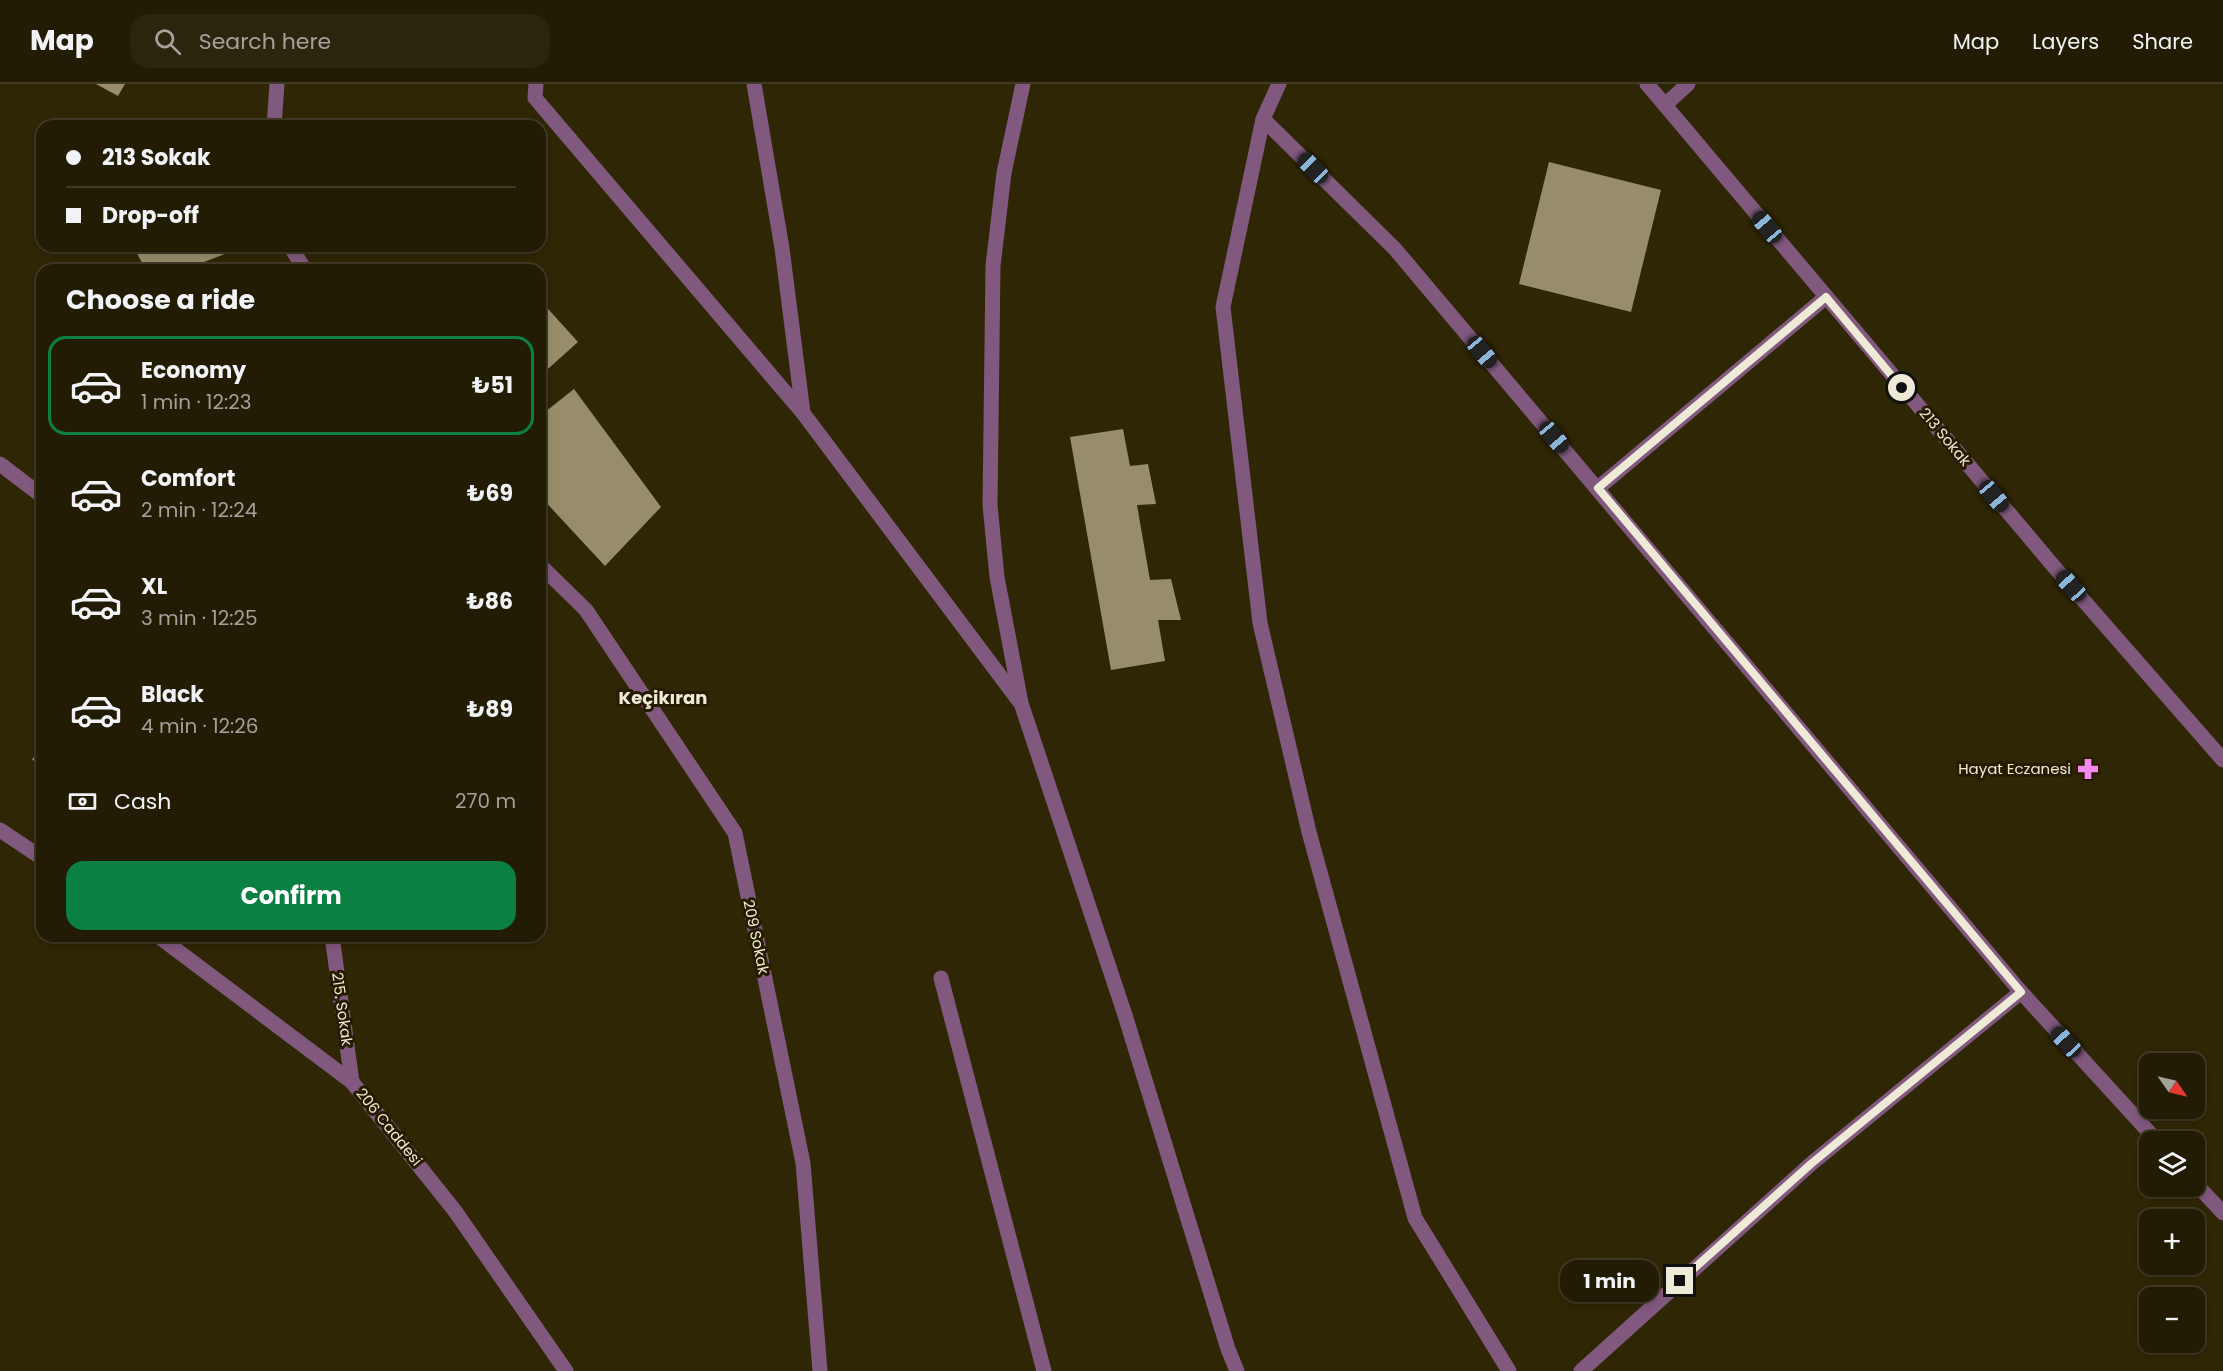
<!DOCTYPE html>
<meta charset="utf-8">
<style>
:root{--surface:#231c04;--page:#2b250e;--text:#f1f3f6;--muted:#a3a19a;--line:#403a26;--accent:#0b8043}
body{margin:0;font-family:Poppins,sans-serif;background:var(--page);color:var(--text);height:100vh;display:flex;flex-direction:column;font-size:22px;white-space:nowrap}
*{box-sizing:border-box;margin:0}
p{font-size:20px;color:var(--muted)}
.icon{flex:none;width:33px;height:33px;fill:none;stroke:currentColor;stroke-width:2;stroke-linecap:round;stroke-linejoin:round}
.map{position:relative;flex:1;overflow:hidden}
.side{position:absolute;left:36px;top:180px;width:510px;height:678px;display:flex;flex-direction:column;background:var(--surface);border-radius:18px;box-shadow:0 3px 9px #0003,0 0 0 2px var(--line)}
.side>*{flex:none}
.hud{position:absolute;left:36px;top:36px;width:510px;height:132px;border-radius:18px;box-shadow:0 3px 9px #0003,0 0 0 2px var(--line);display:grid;align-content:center;height:132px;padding:0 30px;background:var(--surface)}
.needle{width:39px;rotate:124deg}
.tools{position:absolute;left:2139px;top:969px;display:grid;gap:12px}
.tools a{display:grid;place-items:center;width:66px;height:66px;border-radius:12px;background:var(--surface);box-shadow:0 3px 9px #0003,0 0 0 2px var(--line);font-size:30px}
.end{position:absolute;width:27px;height:27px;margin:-14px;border:8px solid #efead7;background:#111;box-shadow:0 0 0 3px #111}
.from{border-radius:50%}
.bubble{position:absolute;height:42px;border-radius:18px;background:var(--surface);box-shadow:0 3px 9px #0003,0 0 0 2px var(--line);font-size:20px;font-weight:700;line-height:42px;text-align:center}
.car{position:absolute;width:18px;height:36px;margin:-18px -9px;border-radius:8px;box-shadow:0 0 4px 2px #0007;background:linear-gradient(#222 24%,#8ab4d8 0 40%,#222 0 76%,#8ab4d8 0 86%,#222 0)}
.hud b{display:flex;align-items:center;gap:21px;height:57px;font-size:22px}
.hud b+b{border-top:2px solid var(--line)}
.hud i{width:15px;height:15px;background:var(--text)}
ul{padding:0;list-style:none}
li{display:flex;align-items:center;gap:18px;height:99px;margin:0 12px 9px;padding:0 18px;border:3px solid transparent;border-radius:18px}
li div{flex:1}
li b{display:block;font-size:22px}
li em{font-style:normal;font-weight:700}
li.selected{border-color:var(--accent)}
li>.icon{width:54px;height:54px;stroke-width:1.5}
h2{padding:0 30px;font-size:27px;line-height:72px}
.pay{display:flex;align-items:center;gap:15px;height:66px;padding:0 30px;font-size:22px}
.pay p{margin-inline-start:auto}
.button{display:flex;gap:12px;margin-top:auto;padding:12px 30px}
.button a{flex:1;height:69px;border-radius:18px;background:var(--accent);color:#fff;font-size:24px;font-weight:700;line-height:69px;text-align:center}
header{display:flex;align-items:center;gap:36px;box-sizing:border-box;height:84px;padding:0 30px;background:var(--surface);border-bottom:2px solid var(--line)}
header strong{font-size:28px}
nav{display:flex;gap:33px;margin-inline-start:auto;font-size:21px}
.search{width:420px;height:54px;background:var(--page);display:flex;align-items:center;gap:15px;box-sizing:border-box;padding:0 21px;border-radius:18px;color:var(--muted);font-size:22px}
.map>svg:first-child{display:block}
.building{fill:#978d6b}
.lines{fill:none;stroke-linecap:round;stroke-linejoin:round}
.service{stroke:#81597e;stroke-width:15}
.minor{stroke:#81597e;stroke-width:15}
.tertiary{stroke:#81597e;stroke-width:15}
.route{stroke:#efead7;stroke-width:8}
.labels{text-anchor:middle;stroke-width:6;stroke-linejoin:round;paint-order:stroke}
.street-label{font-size:15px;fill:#efead7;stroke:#251c00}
.poi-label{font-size:15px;fill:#efead7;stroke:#251c00;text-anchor:end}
.quarter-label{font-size:18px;font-weight:bold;fill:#efead7;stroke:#251c00}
</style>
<header>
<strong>Map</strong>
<div class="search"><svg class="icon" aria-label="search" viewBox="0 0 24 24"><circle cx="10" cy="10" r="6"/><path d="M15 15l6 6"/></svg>Search here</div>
<nav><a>Map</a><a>Layers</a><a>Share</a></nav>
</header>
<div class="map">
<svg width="2223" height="1287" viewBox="0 0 2223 1287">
<rect width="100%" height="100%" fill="#2f2605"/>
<!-- building -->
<g class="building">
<path d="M96 0H125L118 12Z"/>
<path d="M1549 78 1661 106 1631 228 1519 200Z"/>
<path d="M133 162H237L238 165 183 186H146Z"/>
<path d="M540 216 578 258 540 292Z"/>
<path d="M574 305 661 423 605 482 540 412V332Z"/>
<path d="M1123 345 1130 382 1148 380 1156 420 1137 421 1150 496 1171 495 1181 536H1158L1165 577 1111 586 1070 353Z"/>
<path d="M42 666V686L32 675Z"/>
</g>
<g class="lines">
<!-- service -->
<path class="service" d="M1665 21 1688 0"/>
<!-- minor -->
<g class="minor">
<path d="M536 0 535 14 803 329 1019 617"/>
<path d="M754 0 782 164 803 329"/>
<path d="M1023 0 1004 89 993 182 990 421 997 493 1021 619 1125 931 1228 1265 1237 1287"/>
<path d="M1279 0 1263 35 1223 223 1260 539 1309 748 1415 1134 1509 1287"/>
<path d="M1647 0 2056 485 2223 676"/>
<path d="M1263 35 1395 165 2021 908 2158 1058"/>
<path d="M0 380 42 412"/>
<path d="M1598 404 1826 213"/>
<path d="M332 852 352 998"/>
<path d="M941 894 1044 1287"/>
<path d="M2194 1098 2223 1129"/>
<path d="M1581 1287 1812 1079 2021 908"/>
</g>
<!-- tertiary -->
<g class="tertiary">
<path d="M274 42 277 0"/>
<path d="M290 162 305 186"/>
<path d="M540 481 586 526 735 749 803 1079 820 1287"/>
<path d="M0 746 42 774"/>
<path d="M158 852 352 998 455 1127 566 1287"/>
</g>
</g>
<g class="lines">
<!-- route -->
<path class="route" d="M1680 1197 1812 1079 2021 908 1598 404 1826 213 1902 304"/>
</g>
<!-- icons -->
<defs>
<symbol id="pharmacy-bare" viewBox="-9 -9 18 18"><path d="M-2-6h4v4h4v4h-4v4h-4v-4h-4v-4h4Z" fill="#f589ef" stroke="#251c00" stroke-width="2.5" paint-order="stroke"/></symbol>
</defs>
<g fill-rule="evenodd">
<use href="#pharmacy-bare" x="2073" y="670" width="30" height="30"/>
</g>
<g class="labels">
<!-- street labels -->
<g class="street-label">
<text transform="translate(1945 353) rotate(50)" y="5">213 Sokak</text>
<text transform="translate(756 853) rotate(78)" y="5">209 Sokak</text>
<text transform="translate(342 925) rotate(82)" y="5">215. Sokak</text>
<text transform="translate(389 1043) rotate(51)" y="5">206 Caddesi</text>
</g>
<!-- poi labels -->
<g class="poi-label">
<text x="2071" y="690">Hayat Eczanesi</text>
</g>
<!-- quarter labels -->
<g class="quarter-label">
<text x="663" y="620">Keçikıran</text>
</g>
</g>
</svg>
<div class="tools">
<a><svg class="needle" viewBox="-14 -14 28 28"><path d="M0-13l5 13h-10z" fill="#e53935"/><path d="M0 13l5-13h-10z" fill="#a3a19a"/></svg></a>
<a><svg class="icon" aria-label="layers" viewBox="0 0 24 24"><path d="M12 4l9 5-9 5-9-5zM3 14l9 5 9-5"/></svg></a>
<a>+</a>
<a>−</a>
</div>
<i class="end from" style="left:1902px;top:304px"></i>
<i class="end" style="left:1680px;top:1197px"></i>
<div class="bubble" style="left:1560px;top:1176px;width:99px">1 min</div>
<i class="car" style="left:1313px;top:84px;rotate:315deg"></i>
<i class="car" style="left:1767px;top:143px;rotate:320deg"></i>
<i class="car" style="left:1482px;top:268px;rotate:140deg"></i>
<i class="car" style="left:1554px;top:353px;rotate:140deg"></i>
<i class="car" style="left:1994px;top:412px;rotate:140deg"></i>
<i class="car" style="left:2071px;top:502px;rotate:318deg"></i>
<i class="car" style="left:2066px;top:958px;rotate:317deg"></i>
<div class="hud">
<b><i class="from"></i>213 Sokak</b>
<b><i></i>Drop-off</b>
</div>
<section class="side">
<h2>Choose a ride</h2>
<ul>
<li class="selected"><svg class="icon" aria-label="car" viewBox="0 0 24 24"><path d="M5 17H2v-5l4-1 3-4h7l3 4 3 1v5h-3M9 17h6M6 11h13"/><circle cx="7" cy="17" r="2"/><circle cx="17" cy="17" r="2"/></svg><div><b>Economy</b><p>1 min · 12:23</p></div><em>₺51</em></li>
<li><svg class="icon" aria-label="car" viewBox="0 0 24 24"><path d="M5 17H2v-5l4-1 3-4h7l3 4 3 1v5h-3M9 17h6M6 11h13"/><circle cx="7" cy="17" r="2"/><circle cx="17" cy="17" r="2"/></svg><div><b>Comfort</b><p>2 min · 12:24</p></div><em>₺69</em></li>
<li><svg class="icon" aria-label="car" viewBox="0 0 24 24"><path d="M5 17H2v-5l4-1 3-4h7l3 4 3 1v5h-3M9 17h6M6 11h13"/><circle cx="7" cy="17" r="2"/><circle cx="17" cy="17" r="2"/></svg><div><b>XL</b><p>3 min · 12:25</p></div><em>₺86</em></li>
<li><svg class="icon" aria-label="car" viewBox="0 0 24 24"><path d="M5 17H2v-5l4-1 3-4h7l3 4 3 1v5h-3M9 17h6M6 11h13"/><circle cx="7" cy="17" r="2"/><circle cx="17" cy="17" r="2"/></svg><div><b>Black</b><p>4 min · 12:26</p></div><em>₺89</em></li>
</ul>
<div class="pay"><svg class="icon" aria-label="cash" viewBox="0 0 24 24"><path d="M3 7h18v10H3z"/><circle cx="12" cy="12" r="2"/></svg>Cash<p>270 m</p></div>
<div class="button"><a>Confirm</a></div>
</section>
</div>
